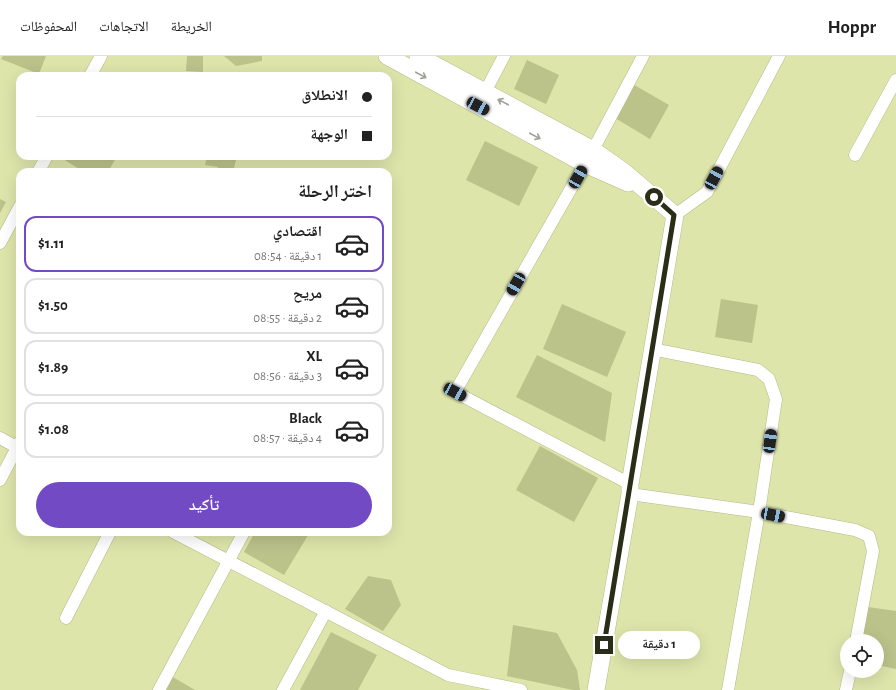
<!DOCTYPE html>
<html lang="ar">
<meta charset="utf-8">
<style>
:root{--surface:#fff;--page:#f2f2f2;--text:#222;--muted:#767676;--line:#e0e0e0;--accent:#724bc4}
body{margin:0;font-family:"Alegreya Sans","Noto Naskh Arabic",sans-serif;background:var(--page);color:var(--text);direction:rtl;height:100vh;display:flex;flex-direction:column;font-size:15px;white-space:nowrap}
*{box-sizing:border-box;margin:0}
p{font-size:13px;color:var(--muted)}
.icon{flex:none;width:22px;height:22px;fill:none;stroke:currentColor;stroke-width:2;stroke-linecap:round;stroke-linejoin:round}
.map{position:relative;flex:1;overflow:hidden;direction:ltr}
.details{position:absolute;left:16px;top:112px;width:376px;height:368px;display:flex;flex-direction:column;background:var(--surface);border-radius:12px;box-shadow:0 4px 16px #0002;direction:rtl}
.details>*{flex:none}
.guide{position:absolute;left:16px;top:16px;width:376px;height:88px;border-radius:12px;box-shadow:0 4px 16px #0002;direction:rtl;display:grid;align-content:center;height:88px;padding:0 20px;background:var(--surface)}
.controls{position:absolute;left:840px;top:578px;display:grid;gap:8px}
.controls a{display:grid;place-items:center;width:44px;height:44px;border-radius:50%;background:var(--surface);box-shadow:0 4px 16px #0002;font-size:20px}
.end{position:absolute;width:18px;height:18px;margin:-9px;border:5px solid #2a2d17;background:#fff;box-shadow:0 0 0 2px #fff}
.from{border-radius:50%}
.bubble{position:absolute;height:28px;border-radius:14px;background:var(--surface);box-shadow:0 4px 16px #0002;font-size:13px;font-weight:600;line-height:28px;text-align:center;direction:rtl}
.car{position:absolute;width:12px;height:24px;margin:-12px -6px;border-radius:5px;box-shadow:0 0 3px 1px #0007;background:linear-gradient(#222 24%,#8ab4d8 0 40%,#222 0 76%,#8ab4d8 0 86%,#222 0)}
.guide b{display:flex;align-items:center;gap:14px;height:38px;font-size:15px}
.guide b+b{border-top:1px solid var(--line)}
.guide i{width:10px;height:10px;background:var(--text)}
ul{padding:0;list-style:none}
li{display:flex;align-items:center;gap:12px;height:56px;margin:0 8px 6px;padding:0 12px;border:2px solid var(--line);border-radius:12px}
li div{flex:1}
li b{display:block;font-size:15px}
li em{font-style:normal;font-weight:600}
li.on{border-color:var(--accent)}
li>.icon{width:36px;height:36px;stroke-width:1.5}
h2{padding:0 20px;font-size:18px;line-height:48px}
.cta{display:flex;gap:8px;margin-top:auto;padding:8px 20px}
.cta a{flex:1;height:46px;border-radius:24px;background:var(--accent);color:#fff;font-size:16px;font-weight:600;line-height:46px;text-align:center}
header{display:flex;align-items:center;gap:24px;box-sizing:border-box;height:56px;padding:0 20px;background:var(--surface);border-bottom:1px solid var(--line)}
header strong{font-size:19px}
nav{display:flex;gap:22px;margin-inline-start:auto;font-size:14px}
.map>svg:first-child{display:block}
.building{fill:#bbc28a}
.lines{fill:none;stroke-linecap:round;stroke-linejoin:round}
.street-casing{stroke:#b4bb83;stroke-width:13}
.secondary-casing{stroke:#b4bb83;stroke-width:18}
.street{stroke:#fff;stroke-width:12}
.secondary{stroke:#fff;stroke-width:17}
.oneway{stroke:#9fa097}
.route{stroke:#2a2d17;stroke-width:5}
</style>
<header>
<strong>Hoppr</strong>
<nav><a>الخريطة</a><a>الاتجاهات</a><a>المحفوظات</a></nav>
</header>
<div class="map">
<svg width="896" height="634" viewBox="0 0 896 634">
<rect width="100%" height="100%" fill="#dde5ab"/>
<!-- building -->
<g class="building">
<path d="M3 0H46L39 18 1 3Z"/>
<path d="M187 0H203V16L186 15Z"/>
<path d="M224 0H262V5L236 10Z"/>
<path d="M527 4 559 19 546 48 514 33Z"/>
<path d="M629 26 669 49 650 83 615 62Z"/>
<path d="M485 85 538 111 519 150 466 124Z"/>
<path d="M64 100H117L108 116H84L63 103Z"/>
<path d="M207 100H237L233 116H217L218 111 205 109Z"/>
<path d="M0 143 6 146 0 157Z"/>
<path d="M721 243 758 249 752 287 715 281Z"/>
<path d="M562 248 626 276 607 321 543 293Z"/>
<path d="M537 299 612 337 605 386 516 341Z"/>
<path d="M540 390 598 422 574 466 516 434Z"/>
<path d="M255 476H310L284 519 244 496Z"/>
<path d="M368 520 391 524 401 549 383 575 345 553Z"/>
<path d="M868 551 896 555V613L877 609V585H862Z"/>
<path d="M513 569 557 577 577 614 580 634H573L507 620Z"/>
<path d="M331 576 377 599 358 634H300Z"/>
<path d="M171 620 195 634H164Z"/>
</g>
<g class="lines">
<defs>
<g id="street">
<path d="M90 20 101 0"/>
<path d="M485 36 504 0"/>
<path d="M593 94 643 0"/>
<path d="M855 99 896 24"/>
<path d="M585 108 455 336 630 428"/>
<path d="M38 116 47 100"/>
<path d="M675 159 707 136 779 0"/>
<path d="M0 187 20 150"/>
<path d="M652 293 758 314 769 323 776 343 759 456 728 634"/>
<path d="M0 382 20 393"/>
<path d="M0 424 20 386"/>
<path d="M630 438 759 456 855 474 869 480 873 495 856 585"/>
<path d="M173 476 448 619 521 634"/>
<path d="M66 562 110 476"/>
<path d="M159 634 244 476"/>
<path d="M283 634 326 555"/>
<path d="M846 634 850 615"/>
</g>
<g id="secondary">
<path d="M387 0 585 108 628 127"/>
<path d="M418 0 593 94 623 115 675 159 630 428V438L596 634"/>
</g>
</defs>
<!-- street casing -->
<use href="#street" class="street-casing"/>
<!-- secondary casing -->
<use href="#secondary" class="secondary-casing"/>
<!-- street -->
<use href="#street" class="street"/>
<!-- secondary -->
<use href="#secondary" class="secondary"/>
</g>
<!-- one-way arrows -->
<defs><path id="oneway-shaft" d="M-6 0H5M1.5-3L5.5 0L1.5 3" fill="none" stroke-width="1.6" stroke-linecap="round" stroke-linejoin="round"/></defs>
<g class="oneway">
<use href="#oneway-shaft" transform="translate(421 19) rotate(28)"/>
<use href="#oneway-shaft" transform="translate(503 46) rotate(-152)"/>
<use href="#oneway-shaft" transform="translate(535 80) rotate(28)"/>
</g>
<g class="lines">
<!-- route -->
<path class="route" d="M604 589 674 159 654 141"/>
</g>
</svg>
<div class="controls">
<a><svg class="icon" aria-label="locate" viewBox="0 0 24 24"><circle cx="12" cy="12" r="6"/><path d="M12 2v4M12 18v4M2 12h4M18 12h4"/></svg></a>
</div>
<i class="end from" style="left:654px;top:141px"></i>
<i class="end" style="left:604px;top:589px"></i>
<div class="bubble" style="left:618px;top:575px;width:82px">1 دقيقة</div>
<i class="car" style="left:478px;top:50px;rotate:118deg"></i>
<i class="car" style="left:578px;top:121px;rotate:30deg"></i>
<i class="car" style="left:714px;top:122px;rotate:28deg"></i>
<i class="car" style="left:516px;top:228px;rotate:210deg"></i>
<i class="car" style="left:455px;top:336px;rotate:118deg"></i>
<i class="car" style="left:770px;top:385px;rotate:8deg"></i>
<i class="car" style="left:773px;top:459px;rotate:101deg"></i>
<div class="guide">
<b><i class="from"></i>الانطلاق</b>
<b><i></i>الوجهة</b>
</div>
<section class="details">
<h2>اختر الرحلة</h2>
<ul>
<li class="on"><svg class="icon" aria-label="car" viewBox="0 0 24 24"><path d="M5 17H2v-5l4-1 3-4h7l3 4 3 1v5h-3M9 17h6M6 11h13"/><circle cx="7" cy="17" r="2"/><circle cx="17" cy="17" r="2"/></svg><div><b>اقتصادي</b><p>1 دقيقة · 08:54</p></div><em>$1.11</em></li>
<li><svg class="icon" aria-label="car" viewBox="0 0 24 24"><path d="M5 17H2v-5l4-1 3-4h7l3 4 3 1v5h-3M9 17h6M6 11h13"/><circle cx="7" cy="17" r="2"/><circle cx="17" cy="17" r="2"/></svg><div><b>مريح</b><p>2 دقيقة · 08:55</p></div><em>$1.50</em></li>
<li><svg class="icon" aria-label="car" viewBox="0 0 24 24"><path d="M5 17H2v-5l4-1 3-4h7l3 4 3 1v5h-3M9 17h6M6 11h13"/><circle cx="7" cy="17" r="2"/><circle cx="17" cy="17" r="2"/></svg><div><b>XL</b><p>3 دقيقة · 08:56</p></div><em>$1.89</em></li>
<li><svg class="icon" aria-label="car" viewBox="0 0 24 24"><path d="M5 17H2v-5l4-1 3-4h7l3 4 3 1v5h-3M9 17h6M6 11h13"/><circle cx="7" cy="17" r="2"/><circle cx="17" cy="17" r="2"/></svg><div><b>Black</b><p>4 دقيقة · 08:57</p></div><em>$1.08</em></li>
</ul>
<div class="cta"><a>تأكيد</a></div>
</section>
</div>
